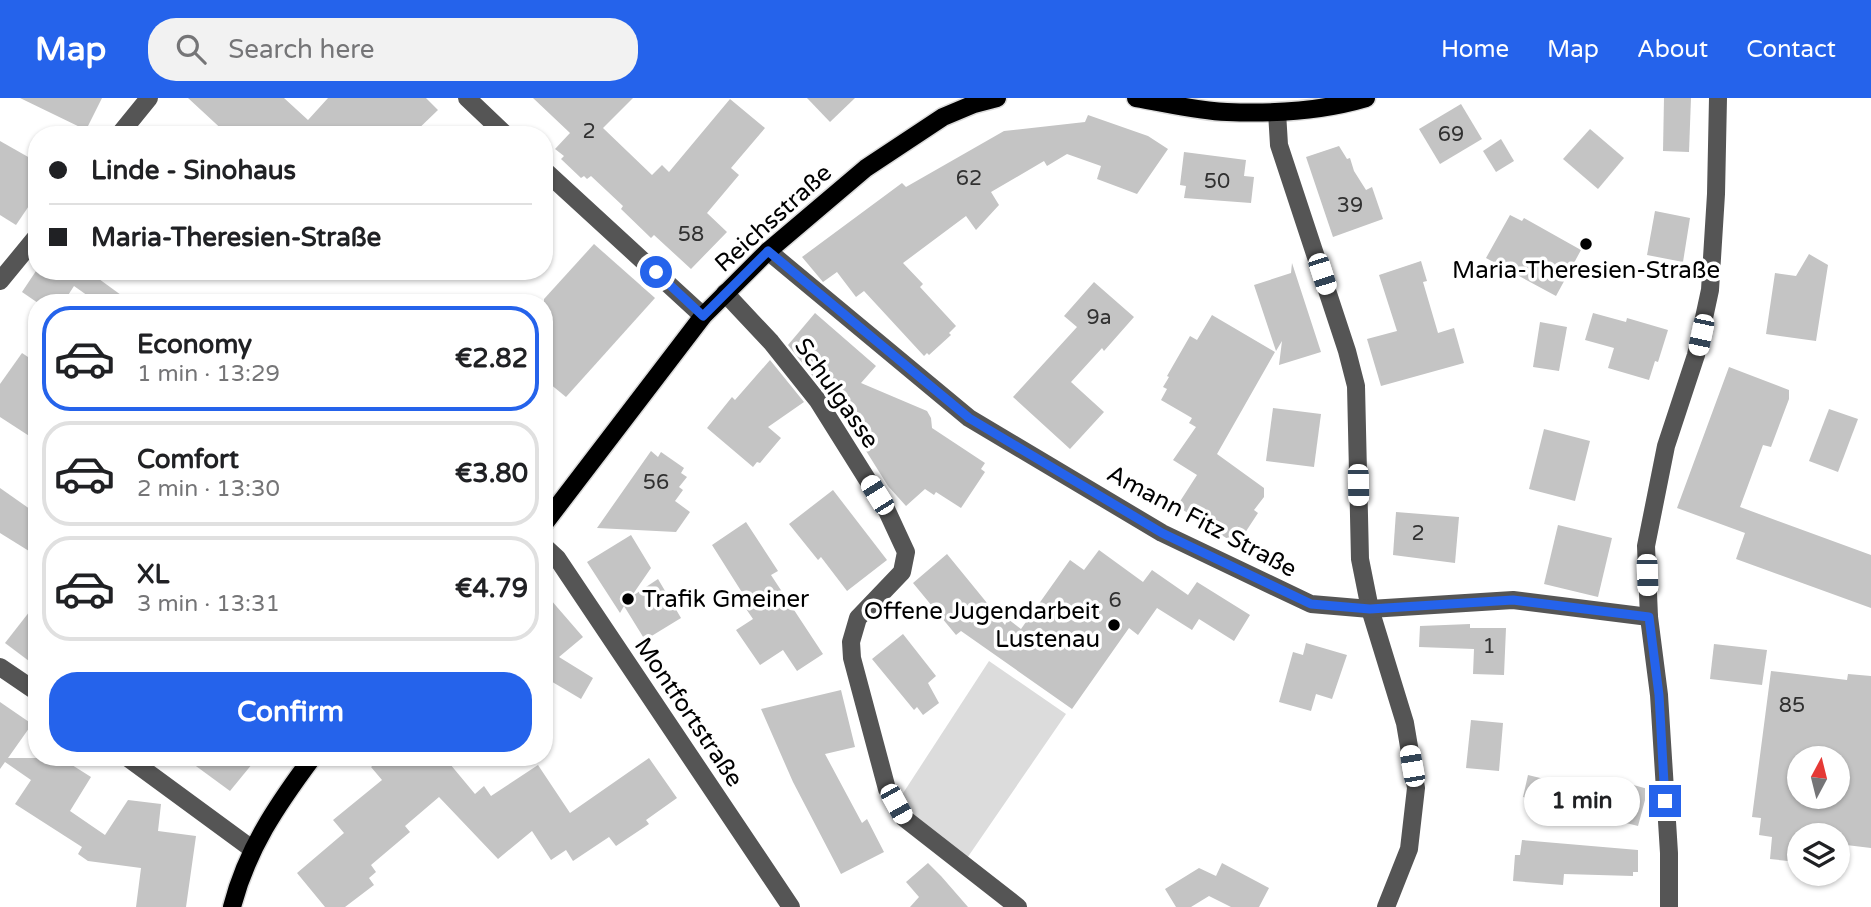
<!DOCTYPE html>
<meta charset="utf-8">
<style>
:root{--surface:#fff;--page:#f2f2f2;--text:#202124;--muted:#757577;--line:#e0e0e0;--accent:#2563eb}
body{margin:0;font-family:"Varela Round",sans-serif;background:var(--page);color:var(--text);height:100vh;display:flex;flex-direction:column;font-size:26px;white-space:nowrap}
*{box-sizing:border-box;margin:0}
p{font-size:23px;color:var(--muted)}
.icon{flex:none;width:38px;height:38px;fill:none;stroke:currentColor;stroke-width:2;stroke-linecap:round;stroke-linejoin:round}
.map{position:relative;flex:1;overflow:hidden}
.details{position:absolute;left:28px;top:196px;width:525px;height:472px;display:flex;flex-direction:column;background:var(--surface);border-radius:28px;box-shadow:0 2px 5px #0004}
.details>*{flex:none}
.top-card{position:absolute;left:28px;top:28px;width:525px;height:154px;border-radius:28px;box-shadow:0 2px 5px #0004;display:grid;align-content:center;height:154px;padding:0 21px;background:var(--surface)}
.needle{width:46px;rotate:7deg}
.tools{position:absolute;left:1787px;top:648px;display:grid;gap:14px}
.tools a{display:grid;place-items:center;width:63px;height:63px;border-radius:50%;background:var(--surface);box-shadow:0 2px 5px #0004;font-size:35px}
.end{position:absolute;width:32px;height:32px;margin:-16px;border:9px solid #2563eb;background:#fff;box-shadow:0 0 0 4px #fff}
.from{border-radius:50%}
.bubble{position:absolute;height:49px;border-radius:24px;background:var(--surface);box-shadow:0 2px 5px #0004;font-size:23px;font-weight:800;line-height:49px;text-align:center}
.car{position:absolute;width:21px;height:42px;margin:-21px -10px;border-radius:9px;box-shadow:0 0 5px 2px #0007;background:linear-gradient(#fff 24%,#345 0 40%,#fff 0 76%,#345 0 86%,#fff 0)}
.top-card b{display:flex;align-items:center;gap:24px;height:66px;font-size:26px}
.top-card b+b{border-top:2px solid var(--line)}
.top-card i{width:18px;height:18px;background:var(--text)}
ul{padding:12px 0 0;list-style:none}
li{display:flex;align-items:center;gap:21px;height:105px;margin:0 14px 10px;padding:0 7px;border:4px solid var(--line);border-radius:28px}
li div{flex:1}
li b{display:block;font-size:26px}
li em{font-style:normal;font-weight:800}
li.on{border-color:var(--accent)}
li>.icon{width:63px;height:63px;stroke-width:1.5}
.button{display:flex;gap:14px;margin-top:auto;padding:14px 21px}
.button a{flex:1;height:80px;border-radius:28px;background:var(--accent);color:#fff;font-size:28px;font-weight:800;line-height:80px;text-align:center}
header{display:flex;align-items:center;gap:42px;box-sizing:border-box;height:98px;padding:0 35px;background:var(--accent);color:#fff}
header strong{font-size:33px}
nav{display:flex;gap:38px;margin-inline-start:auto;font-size:24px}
.search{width:490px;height:63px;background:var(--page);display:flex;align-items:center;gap:18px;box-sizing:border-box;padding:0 24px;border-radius:28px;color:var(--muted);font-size:26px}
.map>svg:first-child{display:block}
.green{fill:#dcdcdc}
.building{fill:#c4c4c4;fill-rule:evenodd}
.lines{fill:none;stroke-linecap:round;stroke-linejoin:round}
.major-casing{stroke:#dbdbdb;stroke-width:21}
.minor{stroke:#555;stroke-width:18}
.major{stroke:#000;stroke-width:18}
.route{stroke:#2563eb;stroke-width:9}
.poi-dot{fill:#000;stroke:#fff;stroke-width:2.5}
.labels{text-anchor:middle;stroke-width:7;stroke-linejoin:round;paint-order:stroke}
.number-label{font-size:21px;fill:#313131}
.street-label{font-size:24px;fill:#000;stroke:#fff}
.poi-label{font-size:24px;fill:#000;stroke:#fff}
</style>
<header>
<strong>Map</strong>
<div class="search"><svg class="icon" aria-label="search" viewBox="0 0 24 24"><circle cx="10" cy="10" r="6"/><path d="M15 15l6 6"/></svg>Search here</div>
<nav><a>Home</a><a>Map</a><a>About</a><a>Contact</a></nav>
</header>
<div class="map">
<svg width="1871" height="809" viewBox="0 0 1871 809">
<rect width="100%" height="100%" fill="#fff"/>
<!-- green -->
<path class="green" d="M989 563 1066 616 963 766 896 706Z"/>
<!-- building -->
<g class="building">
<path d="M20 0H102L86 32Z"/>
<path d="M188 0H284L308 22 328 0H426L438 12 412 37H228Z"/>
<path d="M533 0H633L603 30 652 77 662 67 669 74 730 1 765 30 731 70 739 77 707 115 727 134 691 171 654 137 651 140 621 111 623 108 591 78 587 81 584 78 581 80 561 61 564 58 555 51 570 35Z"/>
<path d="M807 0H855L830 24Z"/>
<path d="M1664 0H1691L1689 54 1663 53Z"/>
<path d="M1461 6 1482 41 1440 66 1419 31Z"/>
<path d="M1088 17 1148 38 1168 51 1137 96 1097 81 1101 68 1067 56 1047 68 1044 63 991 94 999 107 976 132 966 118 903 165 923 186 920 189 956 228 949 235 951 237 929 257 927 255 924 258 864 193 856 199 837 174 823 184 802 159 902 85 906 89 1004 33 1085 24Z"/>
<path d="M1590 31 1624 60 1598 91 1563 61Z"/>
<path d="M1501 41 1514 63 1496 74 1483 53Z"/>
<path d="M0 43 37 64V96L16 127 0 117Z"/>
<path d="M1339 48 1347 61 1350 60 1354 73 1366 92 1372 89 1383 121 1333 139 1306 59Z"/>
<path d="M1184 54 1246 62 1244 78 1254 79 1251 105 1184 100 1186 88 1180 87Z"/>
<path d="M1655 113 1690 120 1683 164 1647 157Z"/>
<path d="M1510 117 1522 123 1524 120 1581 152 1556 198 1486 160Z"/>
<path d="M594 146 655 200 566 299 544 281V201Z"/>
<path d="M1809 156 1828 167 1816 243 1766 236 1775 175 1796 178Z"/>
<path d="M1421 163 1427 183 1423 184 1438 235 1454 230 1464 265 1381 288 1367 241 1397 233 1379 177Z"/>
<path d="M1292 165 1321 254 1279 267 1282 243 1276 253 1254 187 1291 175Z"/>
<path d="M36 173H88L132 205H98L74 188 63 205H38L22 194Z"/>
<path d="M1094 184 1134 219 1104 253 1102 250 1071 284 1104 314 1070 351 1013 299 1077 229 1064 218Z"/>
<path d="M815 215 876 268 861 285 927 313 931 320 932 330 985 365 981 371 985 374 961 410 936 394 934 397 925 391 906 408 888 388 848 324 855 316 824 289 822 290 788 247Z"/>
<path d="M1593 215 1626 224 1627 220 1668 232 1658 264 1655 263 1649 282 1608 270 1614 250 1585 242Z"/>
<path d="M1212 217 1275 254 1217 356 1264 390V399L1254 412 1258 415 1237 447 1177 408 1197 377 1173 362 1196 329 1189 325 1192 320 1161 302 1167 291 1163 289 1169 279 1167 278 1190 238 1197 242Z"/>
<path d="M1540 224 1567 229 1559 273 1533 269Z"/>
<path d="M22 255 37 265V343L0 319V286Z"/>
<path d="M770 262 804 304 768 329 781 340 760 365 757 364 753 369 707 330 732 299 735 302Z"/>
<path d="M1729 269 1789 292V301L1771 349 1763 347 1740 409 1871 457V510L1736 461 1745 435 1677 410Z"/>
<path d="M1273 310 1321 316 1314 369 1266 363Z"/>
<path d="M1829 311 1858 321 1838 374 1809 363Z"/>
<path d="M1544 331 1590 343 1575 403 1529 391Z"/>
<path d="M651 353 658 359 661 354 684 370 681 375 687 379 679 389 683 392 675 403 690 414 676 434 597 430Z"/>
<path d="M0 390 37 416V458L0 435Z"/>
<path d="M833 392 887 462 847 493 821 459 818 462 789 426Z"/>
<path d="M1396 414 1459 419 1455 465 1393 457Z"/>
<path d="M746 424 778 473 771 477 823 556 797 573 783 552 760 567 736 532 753 521 738 499 743 496 712 447Z"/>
<path d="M1558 427 1612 440 1598 499 1544 486Z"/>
<path d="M631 437 651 470 631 499 658 481 681 520 645 542 624 508 620 515 587 464Z"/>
<path d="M1099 452 1143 484 1152 472 1188 497 1197 484 1250 517 1234 543 1199 521 1192 532 1157 510 1138 537 1129 530 1072 611 961 533 956 537 913 485 947 456 1005 527 1008 521 1021 531 1070 462 1084 472Z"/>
<path d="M544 494 583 539 559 559 593 580 581 601 544 579Z"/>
<path d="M37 504V569L5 545Z"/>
<path d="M1470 526V530H1506L1504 577 1473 576 1474 551 1419 549 1420 528Z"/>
<path d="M903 536 936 578 928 585 939 605 923 617 917 609 914 612 872 561Z"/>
<path d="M1306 545 1347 557 1332 601 1316 596 1311 613 1279 604 1293 554 1303 557Z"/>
<path d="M1714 546 1767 552 1762 587 1710 581Z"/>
<path d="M1771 573 1847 582 1848 576 1871 578V750L1838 746V737H1799L1797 764 1770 761 1772 739 1759 737 1761 720 1752 719ZM1799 660H1838V698H1799Z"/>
<path d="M841 592 855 649 825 656 862 725 867 721 884 754 841 776 793 684 761 611Z"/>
<path d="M0 604 32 626 8 660H61L91 679 70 713 105 737 128 702 161 706 158 733 196 738 186 809H136L141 770 88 763 78 756 82 749 15 706 31 682 5 664 0 671Z"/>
<path d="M1471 622 1503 625 1499 673 1466 670Z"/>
<path d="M185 660H257L230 693Z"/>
<path d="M382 660H445L475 696 484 688 491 698 538 667 570 715 649 660 677 700 646 722 649 726 616 748 609 739 573 763 566 752 551 762 532 733 498 761 439 699 405 728 410 734 371 767 376 774 369 780 374 787 345 809H325L297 775 344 735 333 722 382 682 371 669Z"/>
<path d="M1528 677 1614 698 1619 683 1648 691 1638 728 1523 699Z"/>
<path d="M1522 742 1638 752V774H1633V778L1564 776 1563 787 1513 783 1515 757H1520Z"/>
<path d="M928 765 941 778 968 809H910L919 799 906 784Z"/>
<path d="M1222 765 1269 790 1259 809H1231L1209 798 1191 809H1176L1165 791 1199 770 1216 778Z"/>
</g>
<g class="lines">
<defs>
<g id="major">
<path d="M1136 0C1166 5 1197 13 1227 14 1273 16 1322 13 1366 0"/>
<path d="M544 426 703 218 768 153 866 70 943 19 974 6 997 0"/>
<path d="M232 809C247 751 277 707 312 660"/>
</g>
</defs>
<!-- major casing -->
<use href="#major" class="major-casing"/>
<!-- minor -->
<g class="minor">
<path d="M467 0 506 37"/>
<path d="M1277 14 1279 47 1347 253 1356 288 1360 461 1370 511 1405 625 1416 690 1409 751 1386 809"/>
<path d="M119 37 149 0"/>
<path d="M544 72 703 218"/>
<path d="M768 153 969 320 1162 435 1311 506 1370 511 1513 502 1649 519"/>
<path d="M0 183 37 138"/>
<path d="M725 195 771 244 818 303 887 413 906 454 902 474 858 520 851 544 852 560 887 691 904 720 1018 809"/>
<path d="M544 448 557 460 791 809"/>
<path d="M0 569 37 594"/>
<path d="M128 660 252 751"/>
<path d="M1669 809V755L1659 597 1649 519 1646 448 1666 348 1696 257 1710 192 1716 96 1718 0"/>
</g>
<!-- major -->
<use href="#major" class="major"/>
</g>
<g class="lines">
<!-- route -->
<path class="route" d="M656 174 703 218 768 153 969 320 1162 435 1311 506 1370 511 1513 502 1649 519 1659 597 1665 703"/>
</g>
<!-- markers -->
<g class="poi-dot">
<circle cx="1586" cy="146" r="7"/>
<circle cx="628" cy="501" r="7"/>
<circle cx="1114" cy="527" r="7"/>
</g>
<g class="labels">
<!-- number labels -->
<g class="number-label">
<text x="589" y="40">2</text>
<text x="1451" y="43">69</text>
<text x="969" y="87">62</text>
<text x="1217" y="90">50</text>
<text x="1350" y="114">39</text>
<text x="691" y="143">58</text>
<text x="1099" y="226">9a</text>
<text x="656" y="391">56</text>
<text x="1418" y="442">2</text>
<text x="1115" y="509">6</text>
<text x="1489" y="555">1</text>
<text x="1792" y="614">85</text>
</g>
<!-- street labels -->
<g class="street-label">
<text transform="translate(773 120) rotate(-42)" y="8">Reichsstraße</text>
<text transform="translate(837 295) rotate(55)" y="8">Schulgasse</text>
<text transform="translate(1202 423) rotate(28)" y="8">Amann Fitz Straße</text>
<text transform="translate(689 614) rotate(56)" y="8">Montfortstraße</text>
</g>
<!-- poi labels -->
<g class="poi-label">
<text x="1586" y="180">Maria-Theresien-Straße</text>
<text x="642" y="509" text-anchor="start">Trafik Gmeiner</text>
<text x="1100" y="521" text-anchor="end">Offene Jugendarbeit<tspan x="1100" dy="28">Lustenau</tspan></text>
</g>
</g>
</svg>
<div class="tools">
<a><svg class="needle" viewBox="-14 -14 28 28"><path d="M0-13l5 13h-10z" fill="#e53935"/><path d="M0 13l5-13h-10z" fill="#757577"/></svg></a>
<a><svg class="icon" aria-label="layers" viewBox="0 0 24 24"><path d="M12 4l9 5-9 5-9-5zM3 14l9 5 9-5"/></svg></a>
</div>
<i class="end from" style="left:656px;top:174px"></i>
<i class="end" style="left:1665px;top:703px"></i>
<div class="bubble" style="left:1524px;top:679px;width:116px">1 min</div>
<i class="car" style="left:1322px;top:176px;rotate:162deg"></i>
<i class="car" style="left:1701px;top:237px;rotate:192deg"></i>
<i class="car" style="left:1358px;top:387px;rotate:179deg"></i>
<i class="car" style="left:877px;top:397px;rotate:328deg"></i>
<i class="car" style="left:1647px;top:477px;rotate:178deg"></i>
<i class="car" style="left:1412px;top:668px;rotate:350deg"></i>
<i class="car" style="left:896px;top:706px;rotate:151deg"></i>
<div class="top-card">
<b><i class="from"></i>Linde - Sinohaus</b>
<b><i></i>Maria-Theresien-Straße</b>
</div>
<section class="details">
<ul>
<li class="on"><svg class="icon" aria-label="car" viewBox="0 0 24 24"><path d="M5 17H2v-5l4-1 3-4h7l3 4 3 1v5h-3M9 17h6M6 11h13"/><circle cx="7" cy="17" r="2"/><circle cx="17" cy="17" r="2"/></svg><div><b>Economy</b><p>1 min · 13:29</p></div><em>€2.82</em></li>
<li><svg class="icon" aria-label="car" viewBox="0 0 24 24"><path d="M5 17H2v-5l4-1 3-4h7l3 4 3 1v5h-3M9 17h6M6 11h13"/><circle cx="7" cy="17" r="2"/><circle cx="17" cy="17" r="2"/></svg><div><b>Comfort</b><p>2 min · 13:30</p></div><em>€3.80</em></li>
<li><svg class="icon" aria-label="car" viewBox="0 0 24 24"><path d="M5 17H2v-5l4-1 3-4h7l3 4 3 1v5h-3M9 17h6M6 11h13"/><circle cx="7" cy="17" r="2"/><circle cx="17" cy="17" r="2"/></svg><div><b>XL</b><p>3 min · 13:31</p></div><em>€4.79</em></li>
</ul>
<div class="button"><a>Confirm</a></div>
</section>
</div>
